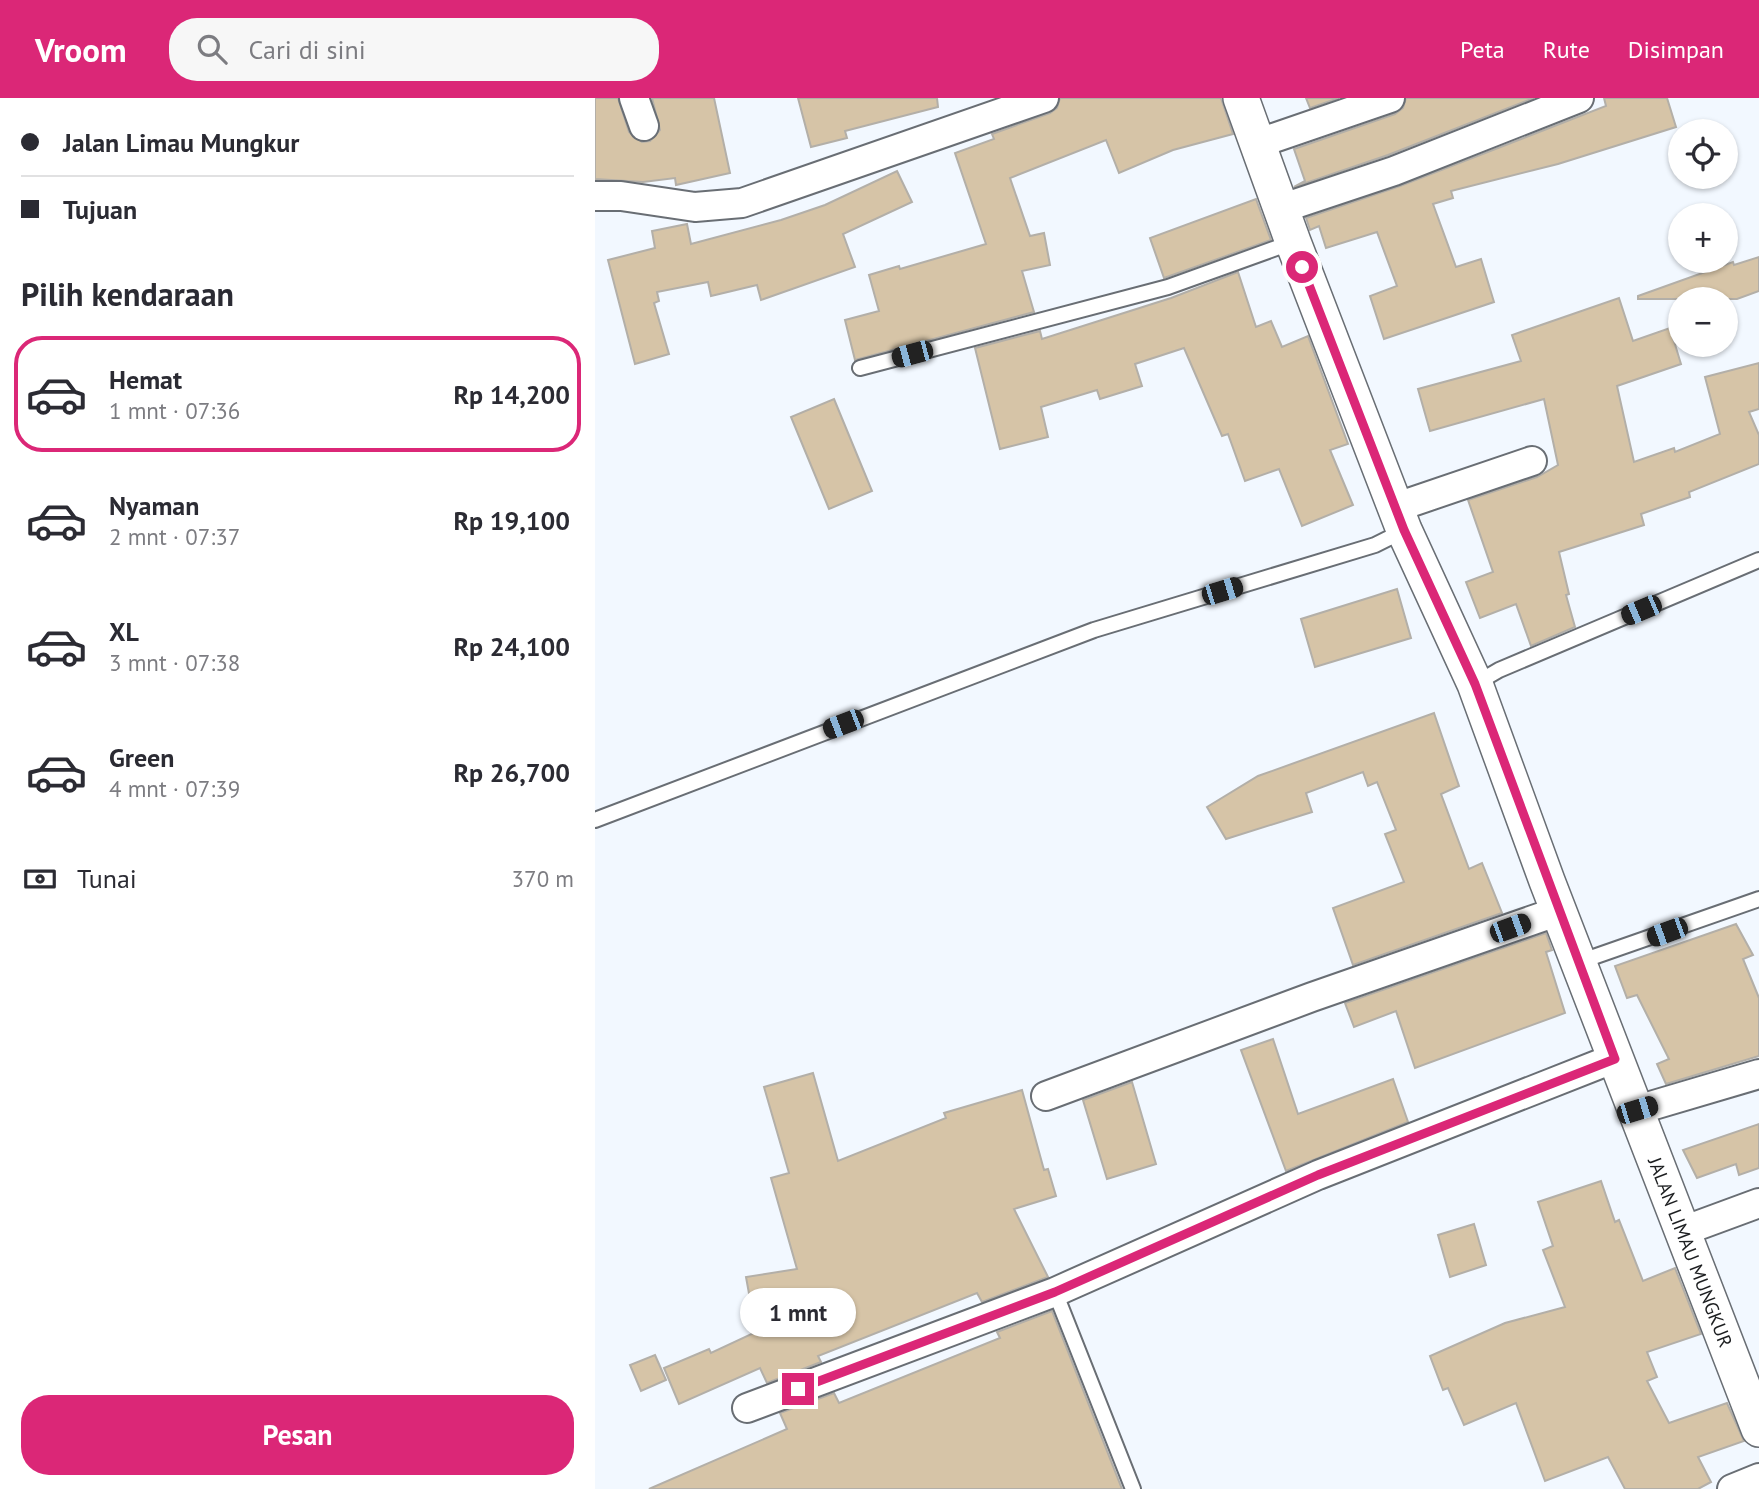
<!DOCTYPE html>
<html lang="id">
<meta charset="utf-8">
<style>
:root{--surface:#fff;--page:#f7f7f7;--text:#2b2b33;--muted:#7c7c81;--line:#e1e1e2;--accent:#db2777}
body{margin:0;font-family:"PT Sans",sans-serif;background:var(--page);color:var(--text);height:100vh;display:flex;flex-direction:column;font-size:26px;white-space:nowrap}
*{box-sizing:border-box;margin:0}
p{font-size:23px;color:var(--muted)}
.icon{flex:none;width:38px;height:38px;fill:none;stroke:currentColor;stroke-width:2;stroke-linecap:round;stroke-linejoin:round}
.map{position:relative;flex:1;overflow:hidden}
.drawer{display:flex;flex-direction:column;background:var(--surface);width:595px}
.drawer>*{flex:none}
.guide{display:grid;align-content:center;height:154px;padding:0 21px;background:var(--surface)}
.buttons{position:absolute;left:1073px;top:21px;display:grid;gap:14px}
.buttons a{display:grid;place-items:center;width:70px;height:70px;border-radius:50%;background:var(--surface);box-shadow:0 2px 5px #0004;font-size:35px}
.end{position:absolute;width:32px;height:32px;margin:-16px;border:9px solid #db2777;background:#fff;box-shadow:0 0 0 4px #fff}
.from{border-radius:50%}
.bubble{position:absolute;height:49px;border-radius:24px;background:var(--surface);box-shadow:0 2px 5px #0004;font-size:23px;font-weight:600;line-height:49px;text-align:center}
.car{position:absolute;width:21px;height:42px;margin:-21px -10px;border-radius:9px;box-shadow:0 0 5px 2px #0007;background:linear-gradient(#222 24%,#8ab4d8 0 40%,#222 0 76%,#8ab4d8 0 86%,#222 0)}
.guide b{display:flex;align-items:center;gap:24px;height:66px;font-size:26px}
.guide b+b{border-top:2px solid var(--line)}
.guide i{width:18px;height:18px;background:var(--text)}
ul{padding:0;list-style:none}
li{display:flex;align-items:center;gap:21px;height:116px;margin:0 14px 10px;padding:0 7px;border:4px solid transparent;border-radius:28px}
li div{flex:1}
li b{display:block;font-size:26px}
li em{font-style:normal;font-weight:600}
li.on{border-color:var(--accent)}
li>.icon{width:63px;height:63px;stroke-width:1.5}
h2{padding:0 21px;font-size:32px;line-height:84px}
.pay{display:flex;align-items:center;gap:18px;height:77px;padding:0 21px;font-size:26px}
.pay p{margin-inline-start:auto}
.button{display:flex;gap:14px;margin-top:auto;padding:14px 21px}
.button a{flex:1;height:80px;border-radius:28px;background:var(--accent);color:#fff;font-size:28px;font-weight:600;line-height:80px;text-align:center}
header{display:flex;align-items:center;gap:42px;box-sizing:border-box;height:98px;padding:0 35px;background:var(--accent);color:#fff}
header strong{font-size:33px}
nav{display:flex;gap:38px;margin-inline-start:auto;font-size:24px}
.search{width:490px;height:63px;background:var(--page);display:flex;align-items:center;gap:18px;box-sizing:border-box;padding:0 24px;border-radius:28px;color:var(--muted);font-size:26px}
main{display:flex;flex:1;min-height:0}
.map>svg:first-child{display:block}
.building{fill:#d6c4a7;stroke:#b3afa8;stroke-width:2}
.lines{fill:none;stroke-linecap:round;stroke-linejoin:round}
.service-casing{stroke:#696e74;stroke-width:18}
.minor-casing{stroke:#696e74;stroke-width:32}
.tertiary-casing{stroke:#696e74;stroke-width:38}
.service{stroke:#fff;stroke-width:14}
.minor{stroke:#fff;stroke-width:28}
.tertiary{stroke:#fff;stroke-width:35}
.route{stroke:#db2777;stroke-width:9}
.labels{text-anchor:middle;stroke-width:7;stroke-linejoin:round;paint-order:stroke}
.street-label{font-size:19px;fill:#1c1e20;stroke:#fff}
</style>
<header>
<strong>Vroom</strong>
<div class="search"><svg class="icon" aria-label="search" viewBox="0 0 24 24"><circle cx="10" cy="10" r="6"/><path d="M15 15l6 6"/></svg>Cari di sini</div>
<nav><a>Peta</a><a>Rute</a><a>Disimpan</a></nav>
</header>
<main>
<section class="drawer">
<div class="guide">
<b><i class="from"></i>Jalan Limau Mungkur</b>
<b><i></i>Tujuan</b>
</div>
<h2>Pilih kendaraan</h2>
<ul>
<li class="on"><svg class="icon" aria-label="car" viewBox="0 0 24 24"><path d="M5 17H2v-5l4-1 3-4h7l3 4 3 1v5h-3M9 17h6M6 11h13"/><circle cx="7" cy="17" r="2"/><circle cx="17" cy="17" r="2"/></svg><div><b>Hemat</b><p>1 mnt · 07:36</p></div><em>Rp 14,200</em></li>
<li><svg class="icon" aria-label="car" viewBox="0 0 24 24"><path d="M5 17H2v-5l4-1 3-4h7l3 4 3 1v5h-3M9 17h6M6 11h13"/><circle cx="7" cy="17" r="2"/><circle cx="17" cy="17" r="2"/></svg><div><b>Nyaman</b><p>2 mnt · 07:37</p></div><em>Rp 19,100</em></li>
<li><svg class="icon" aria-label="car" viewBox="0 0 24 24"><path d="M5 17H2v-5l4-1 3-4h7l3 4 3 1v5h-3M9 17h6M6 11h13"/><circle cx="7" cy="17" r="2"/><circle cx="17" cy="17" r="2"/></svg><div><b>XL</b><p>3 mnt · 07:38</p></div><em>Rp 24,100</em></li>
<li><svg class="icon" aria-label="car" viewBox="0 0 24 24"><path d="M5 17H2v-5l4-1 3-4h7l3 4 3 1v5h-3M9 17h6M6 11h13"/><circle cx="7" cy="17" r="2"/><circle cx="17" cy="17" r="2"/></svg><div><b>Green</b><p>4 mnt · 07:39</p></div><em>Rp 26,700</em></li>
</ul>
<div class="pay"><svg class="icon" aria-label="cash" viewBox="0 0 24 24"><path d="M3 7h18v10H3z"/><circle cx="12" cy="12" r="2"/></svg>Tunai<p>370 m</p></div>
<div class="button"><a>Pesan</a></div>
</section>
<div class="map">
<svg width="1164" height="1391" viewBox="0 0 1164 1391">
<rect width="100%" height="100%" fill="#f2f8ff"/>
<!-- building -->
<g class="building">
<path d="M0 0H23L34 34 47 44 55 43 65 32 57 0H119L135 75 81 87 80 80 48 84 0 81Z"/>
<path d="M203 0H342L343 9 250 33 252 40 216 49Z"/>
<path d="M465 0H626L638 36 578 52 524 75 511 42 415 80 435 138 449 135 455 167 427 173 439 214 260 262 250 222 284 213 274 177 304 168 305 171 391 146 360 55 399 41 397 36 455 15 462 10Z"/>
<path d="M711 0H744L715 10Z"/>
<path d="M811 0H939L793 57 699 89 710 83 699 51 800 16 808 10Z"/>
<path d="M1009 0H1072L1081 29 963 66 856 93 858 100 838 106 861 169 886 161 899 204 789 241 775 198 802 188 782 134 731 150 724 128 715 132 711 120 805 88 1011 8Z"/>
<path d="M302 73 317 104 248 136 260 169 166 202 162 187 116 198 113 184 62 194 64 203 59 205 74 256 40 266 13 162 60 150 57 133 92 126 96 146 186 122 230 107Z"/>
<path d="M661 101 676 142 569 180 555 140Z"/>
<path d="M1164 159V193L1142 201H1043V198L1138 164 1139 167Z"/>
<path d="M643 174 661 229 676 223 687 249 713 238 753 346 735 352 758 407 707 428 684 371 650 383 633 336 627 338 589 250 540 266 547 288 505 301 502 292 446 309 453 339 405 351 380 250 445 233 447 241 576 200Z"/>
<path d="M1024 200 1038 243 1075 230 1086 266 1022 288 1039 364 1079 350 1080 354 1125 336 1110 279 1164 265V311L1154 314 1164 337V366L1094 394 1095 399 1046 416 1049 427 964 454 974 496 971 497 980 529 936 548 921 506 885 520 871 484 898 474 873 402 942 379 963 367 949 301 835 333 823 291 926 263 917 237Z"/>
<path d="M239 301 277 393 234 411 196 319Z"/>
<path d="M802 491 816 540 720 569 706 521Z"/>
<path d="M839 615 864 688 846 696 874 771 887 765 907 815 758 867 738 810 809 784 790 736 801 732 782 684 773 688 768 674 711 695 717 714 631 741 612 709 663 678Z"/>
<path d="M1141 826 1158 857 1148 861 1164 900V958L1071 986 1062 966 1074 961 1042 897 1032 900 1020 868Z"/>
<path d="M951 835 957 852 951 854 970 915 820 970 801 913 759 929 750 905Z"/>
<path d="M678 941 703 1016 798 981 813 1024 691 1073 646 952Z"/>
<path d="M218 975 243 1063 351 1020 349 1015 427 992 449 1072 453 1071 461 1098 419 1111 453 1179 387 1204 382 1195 223 1258 226 1264 172 1285 165 1270 84 1306 69 1270 114 1251 116 1255 161 1234 151 1179 202 1171 176 1080 194 1075 169 989Z"/>
<path d="M537 984 561 1066 512 1081 488 1002Z"/>
<path d="M1164 1026V1070L1144 1077 1141 1066 1102 1080 1088 1052Z"/>
<path d="M1006 1083 1020 1124 1024 1122 1048 1183 1080 1170 1106 1236 1052 1254 1062 1279 1052 1283 1074 1325 1132 1305 1149 1343 1103 1359 1116 1384 1103 1391H1030L1013 1359 950 1383 921 1305 869 1327 853 1290 848 1292 835 1258 910 1225 970 1209 948 1152 958 1148 943 1104Z"/>
<path d="M879 1126 891 1167 855 1179 843 1137Z"/>
<path d="M457 1213 527 1391H54L192 1331 185 1315 239 1295 244 1305 405 1240 402 1234Z"/>
<path d="M60 1257 71 1282 46 1293 35 1267Z"/>
</g>
<g class="lines">
<defs>
<g id="service">
<path d="M265 270 573 189 698 144"/>
<path d="M880 586 904 572 1164 462"/>
<path d="M0 722 499 532 780 447 808 433"/>
<path d="M984 864 1164 801"/>
<path d="M460 1194 538 1391"/>
</g>
<g id="minor">
<path d="M39 0 49 28"/>
<path d="M664 45 795 0"/>
<path d="M0 98H26L100 109 147 105 449 0"/>
<path d="M688 110 799 73 984 0"/>
<path d="M802 409 937 363"/>
<path d="M451 998 717 899 964 813"/>
<path d="M1042 1012 1164 976"/>
<path d="M1088 1133 1164 1105"/>
<path d="M152 1310 460 1194 723 1077 1020 960"/>
<path d="M1137 1391 1164 1380"/>
</g>
<g id="tertiary">
<path id="s1" d="M646 0 698 144 809 432 880 586 952 783 1164 1331"/>
</g>
</defs>
<!-- service casing -->
<use href="#service" class="service-casing"/>
<!-- minor casing -->
<use href="#minor" class="minor-casing"/>
<!-- tertiary casing -->
<use href="#tertiary" class="tertiary-casing"/>
<!-- service -->
<use href="#service" class="service"/>
<!-- minor -->
<use href="#minor" class="minor"/>
<!-- tertiary -->
<use href="#tertiary" class="tertiary"/>
</g>
<g class="lines">
<!-- route -->
<path class="route" d="M203 1291 460 1194 723 1077 1020 961 880 586 809 432 707 169"/>
</g>
<g class="labels">
<!-- street labels -->
<g class="street-label">
<text dy="7" stroke="none"><textPath href="#s1" startOffset="1239">JALAN LIMAU MUNGKUR</textPath></text>
</g>
</g>
</svg>
<div class="buttons">
<a><svg class="icon" aria-label="locate" viewBox="0 0 24 24"><circle cx="12" cy="12" r="6"/><path d="M12 2v4M12 18v4M2 12h4M18 12h4"/></svg></a>
<a>+</a>
<a>−</a>
</div>
<i class="end from" style="left:707px;top:169px"></i>
<i class="end" style="left:203px;top:1291px"></i>
<div class="bubble" style="left:145px;top:1190px;width:116px">1 mnt</div>
<i class="car" style="left:317px;top:256px;rotate:255deg"></i>
<i class="car" style="left:627px;top:493px;rotate:73deg"></i>
<i class="car" style="left:1046px;top:512px;rotate:247deg"></i>
<i class="car" style="left:248px;top:626px;rotate:249deg"></i>
<i class="car" style="left:915px;top:830px;rotate:70deg"></i>
<i class="car" style="left:1072px;top:834px;rotate:250deg"></i>
<i class="car" style="left:1042px;top:1012px;rotate:73deg"></i>
</div>
</main>
